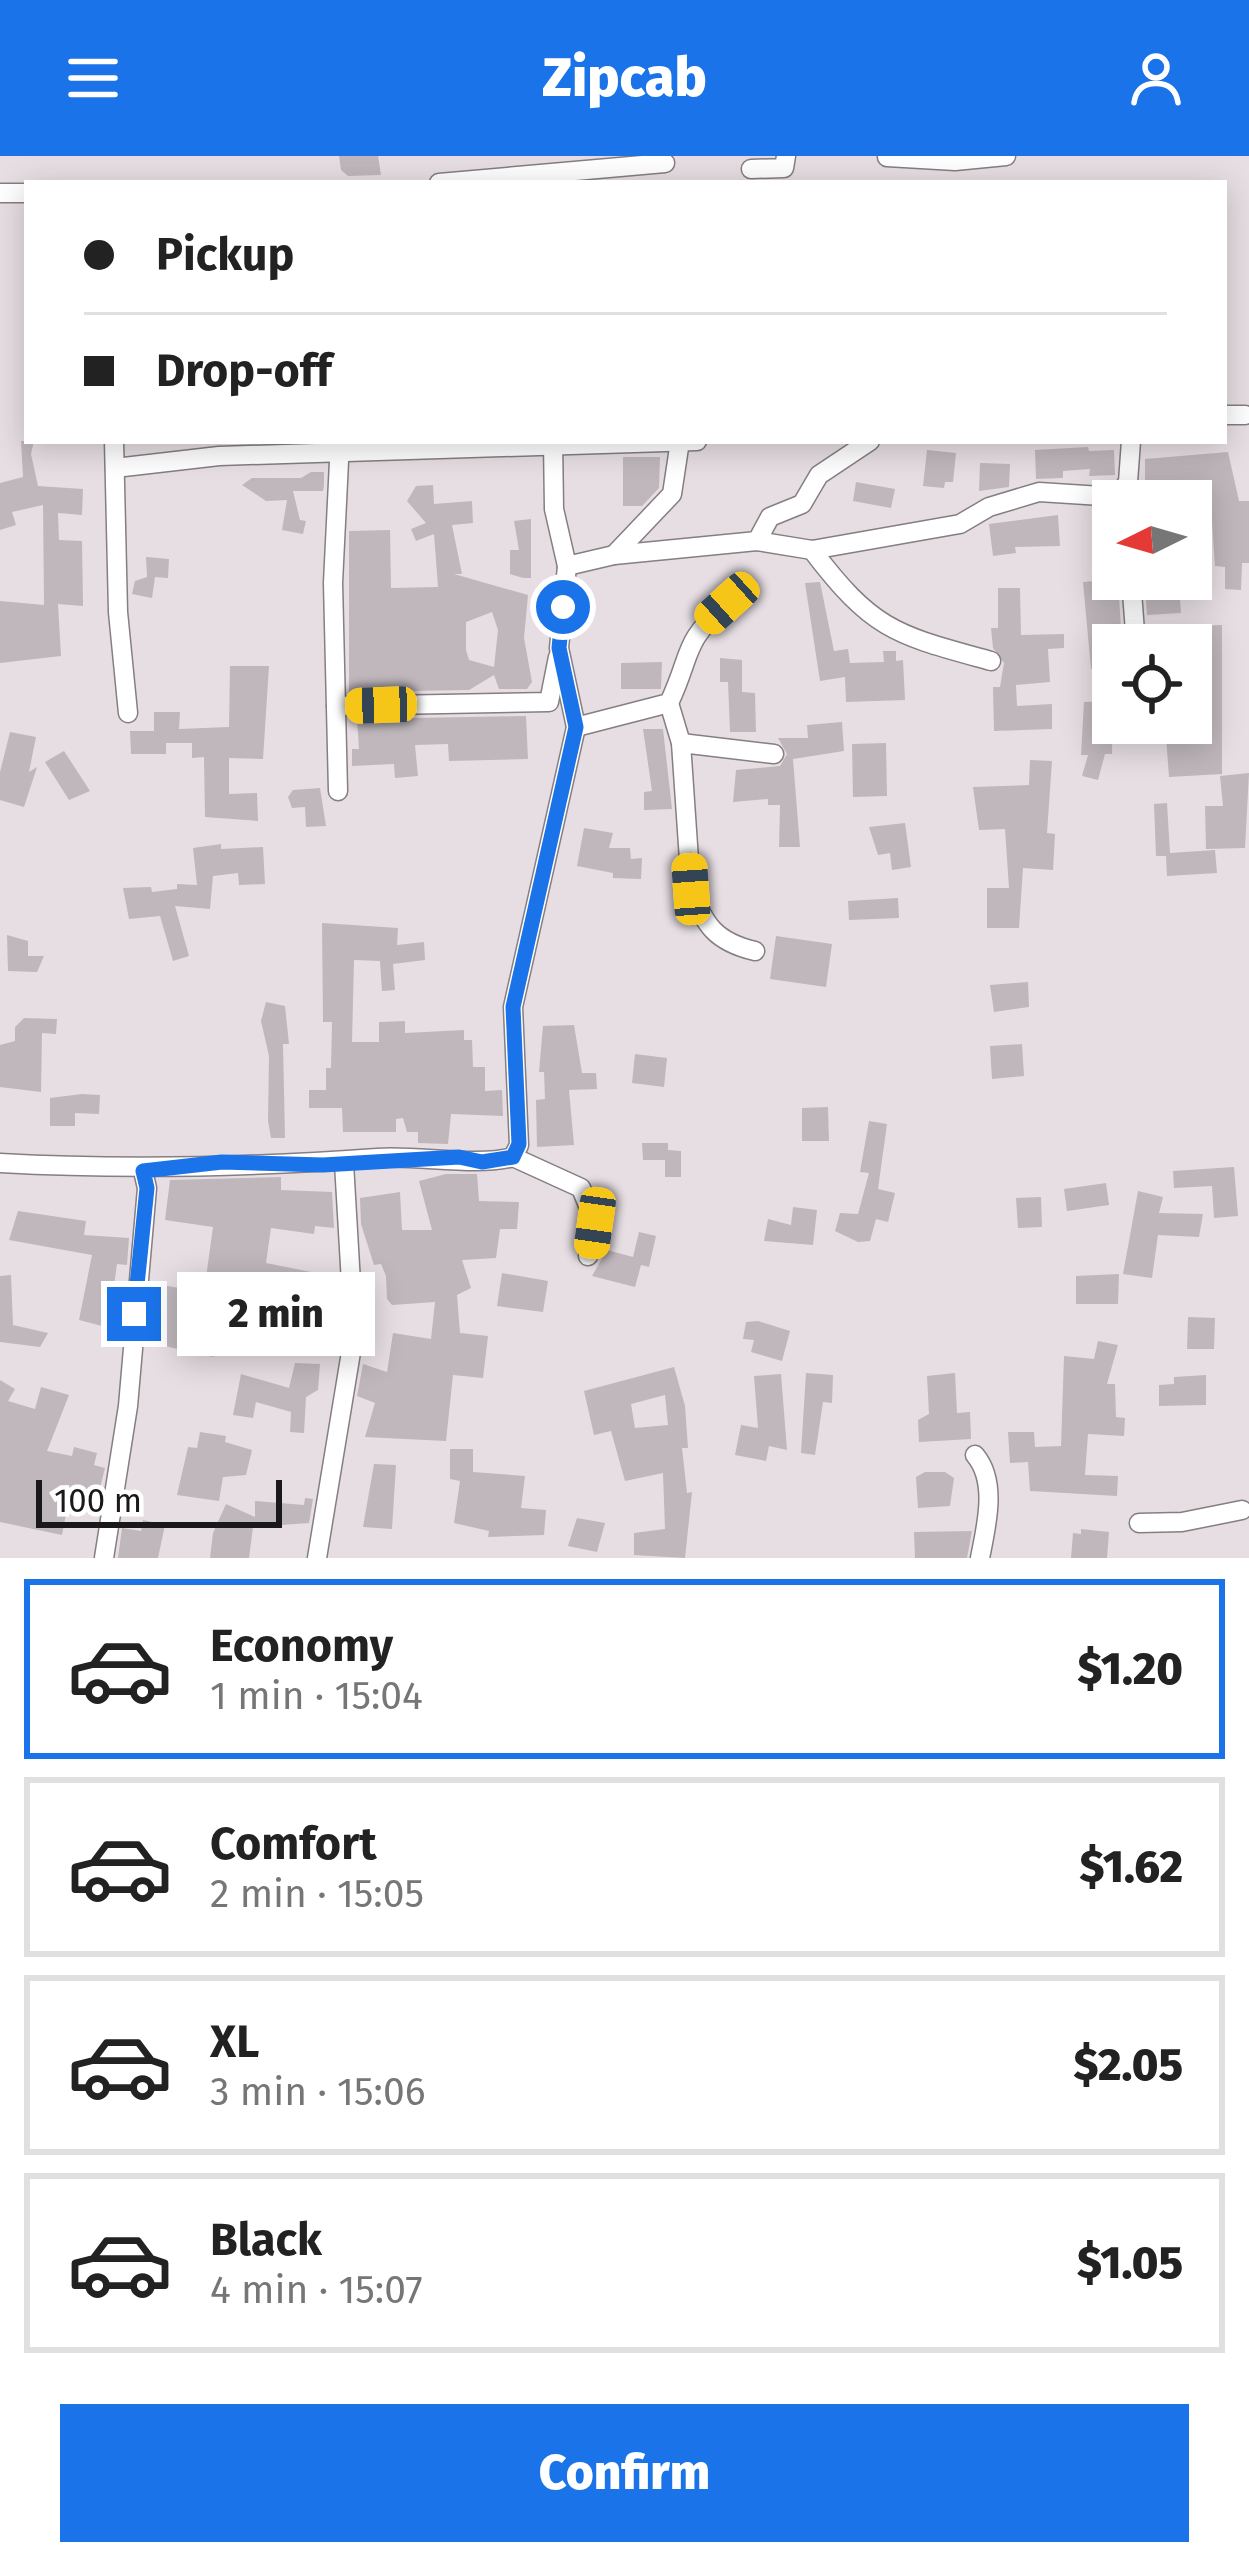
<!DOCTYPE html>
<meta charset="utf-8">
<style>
:root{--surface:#fff;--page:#f6f6f6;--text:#222;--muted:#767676;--line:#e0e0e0;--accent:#1a73e8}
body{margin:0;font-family:"Fira Sans",sans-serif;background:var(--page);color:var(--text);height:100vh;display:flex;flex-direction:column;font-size:45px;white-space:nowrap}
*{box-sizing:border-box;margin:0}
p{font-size:39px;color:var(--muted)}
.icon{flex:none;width:66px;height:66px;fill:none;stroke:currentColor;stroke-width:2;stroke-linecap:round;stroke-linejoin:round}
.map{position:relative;height:1402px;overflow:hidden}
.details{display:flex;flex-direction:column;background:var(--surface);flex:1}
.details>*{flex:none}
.top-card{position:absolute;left:24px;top:24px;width:1203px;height:264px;border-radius:0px;box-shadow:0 6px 30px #0003;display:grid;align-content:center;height:264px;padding:0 60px;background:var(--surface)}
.needle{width:78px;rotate:265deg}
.controls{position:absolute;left:1092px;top:324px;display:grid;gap:24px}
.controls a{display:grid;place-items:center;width:120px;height:120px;border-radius:0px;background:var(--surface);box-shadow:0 6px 30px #0003;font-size:60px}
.scale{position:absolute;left:36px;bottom:30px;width:246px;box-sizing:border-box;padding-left:12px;border:6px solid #1b181a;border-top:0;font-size:33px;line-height:42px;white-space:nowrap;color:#1b181a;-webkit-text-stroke:9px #fff;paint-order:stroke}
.end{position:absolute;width:54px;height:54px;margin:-27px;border:15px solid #1a73e8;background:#fff;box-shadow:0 0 0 6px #fff}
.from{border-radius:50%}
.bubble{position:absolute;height:84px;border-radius:0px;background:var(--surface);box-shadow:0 6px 30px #0003;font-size:39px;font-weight:800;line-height:84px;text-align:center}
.car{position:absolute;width:36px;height:72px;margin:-36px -18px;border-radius:15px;box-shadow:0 0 9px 3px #0007;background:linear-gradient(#f5c518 24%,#345 0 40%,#f5c518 0 76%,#345 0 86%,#f5c518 0)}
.top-card b{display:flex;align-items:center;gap:42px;height:114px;font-size:45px}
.top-card b+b{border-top:3px solid var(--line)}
.top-card i{width:30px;height:30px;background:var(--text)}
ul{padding:21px 0 0;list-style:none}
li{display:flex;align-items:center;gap:36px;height:180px;margin:0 24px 18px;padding:0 36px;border:6px solid var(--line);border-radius:0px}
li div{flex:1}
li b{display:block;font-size:45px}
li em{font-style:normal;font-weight:800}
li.on{border-color:var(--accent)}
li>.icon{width:108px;height:108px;stroke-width:1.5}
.cta{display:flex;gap:24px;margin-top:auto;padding:24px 60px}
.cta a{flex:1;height:138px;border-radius:0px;background:var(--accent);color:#fff;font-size:48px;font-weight:800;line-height:138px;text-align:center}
header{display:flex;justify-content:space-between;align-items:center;height:156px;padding:0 60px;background:var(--accent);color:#fff;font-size:54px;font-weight:800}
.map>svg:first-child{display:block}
.building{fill:#bfb7bc;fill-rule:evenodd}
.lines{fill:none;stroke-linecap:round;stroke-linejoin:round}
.minor-casing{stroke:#857e82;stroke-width:21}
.minor{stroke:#fff;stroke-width:18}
.route{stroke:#1a73e8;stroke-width:15}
</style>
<header><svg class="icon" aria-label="menu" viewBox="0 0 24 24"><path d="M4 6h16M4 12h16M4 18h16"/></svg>Zipcab<svg class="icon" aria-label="person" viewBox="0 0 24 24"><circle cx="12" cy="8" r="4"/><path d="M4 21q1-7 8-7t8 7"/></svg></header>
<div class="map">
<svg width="1249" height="1402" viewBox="0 0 1249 1402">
<rect width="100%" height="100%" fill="#e6dee3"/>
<!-- building -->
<g class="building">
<path d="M339 0H378L381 19 348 20 341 14Z"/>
<path d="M21 285H34L31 298 38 330 83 333 82 359 58 357 59 384 82 385 83 450 58 448 61 500 0 507V445L44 449 43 349 12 356 16 369 0 374V327L23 321Z"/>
<path d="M1088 291 1089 295 1114 294 1115 319 1089 320 1090 313 1063 315V322L1036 323 1035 294Z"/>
<path d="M927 294 956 297 953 326H945L944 332 923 330Z"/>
<path d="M1228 296 1239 345H1249V407H1242L1241 434 1225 433V411L1215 410 1211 352 1192 353 1191 332H1166V345H1145V303Z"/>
<path d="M623 301H660L659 332 642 350H623Z"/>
<path d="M980 307 1010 308 1009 331 979 335Z"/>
<path d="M311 316H324V330L323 335H293L300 364 306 365 303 378 282 374 287 344 266 345 242 329 252 322H301Z"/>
<path d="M856 326 895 333 891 352 853 345Z"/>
<path d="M433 329 434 348 472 345 473 367 452 369 462 418H454L528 439 524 482 532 526 527 533H499L494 519 469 534 349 536V375L390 374 391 432 438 431 434 378 416 385 411 373 426 367 407 345 416 330ZM492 456 498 474 494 511 469 504 466 494V466Z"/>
<path d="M1058 359 1060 390 1015 391 1016 397 993 400 989 368Z"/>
<path d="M531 363V422H523L510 418V394H519L514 365Z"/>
<path d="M146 401 169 403 168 422 155 421 152 442 132 438 135 425 147 421Z"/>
<path d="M1118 423 1122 489H1113V511L1091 513 1083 426Z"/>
<path d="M820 426 834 495 848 493 850 507 884 506 883 495H896V505L903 504 905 544 846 546 845 521 820 525 805 427Z"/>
<path d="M1179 427 1181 457 1147 459 1145 429Z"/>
<path d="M998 432H1020L1021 479 1064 478V492L1048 493 1050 526 1016 529 1017 550 1052 548V573L994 575 993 531H1000L1004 507 993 492 991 472H998Z"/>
<path d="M1222 469V618L1169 621 1165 567H1191V540H1201L1198 470Z"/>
<path d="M720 502 742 504V536L755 537 756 576H730L728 526H720Z"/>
<path d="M662 506 661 533H621V507Z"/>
<path d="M230 510H269L263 603 229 602V638L257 637 258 665 205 661 204 601 192 602V587H166V598H131L130 575H154V556H180L179 573 229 571Z"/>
<path d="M1113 545 1112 598H1105L1098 624 1082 620 1088 599H1081L1084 546Z"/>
<path d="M526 560 528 603 449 605 448 588 415 589 418 620 395 622 394 608 352 610V593H359L357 563Z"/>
<path d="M842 566 844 595 793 603 800 691H779L780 649H768V643L733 646 736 614 780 610 787 598 778 582H808L807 569Z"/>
<path d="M643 573H663L672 653 644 654V636L652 635Z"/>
<path d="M10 576 36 581 29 616 37 611 24 651 0 644V616Z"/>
<path d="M886 587 887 640 853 641 852 588Z"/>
<path d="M64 595 90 635 69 644 45 606Z"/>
<path d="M1030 604 1052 605 1047 677 1055 678 1053 714 1023 712 1019 772H987V732H1009L1005 673 979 674 973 631 1029 629Z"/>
<path d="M1249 617 1245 692 1206 693 1205 650H1223L1220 620Z"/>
<path d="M320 632 326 670 306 671 305 651 292 652 288 641 293 634Z"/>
<path d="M1167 647 1170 697 1215 694 1217 717 1167 720 1166 700H1156L1154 648Z"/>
<path d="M905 667 911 711 892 714 890 697 878 699 869 671Z"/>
<path d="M584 672 613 677 609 692H630L631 703 642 702 641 723 613 722V717L577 710Z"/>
<path d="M221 688V693L263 691 265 728 239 729 238 717 213 720 210 753 175 750 189 800 173 805 160 760 129 763 123 732 151 731 152 736 177 733V728L197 729 193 692Z"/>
<path d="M898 742 899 762 849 764 848 745Z"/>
<path d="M322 767 398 772 397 789 424 786 425 804 393 808 395 834 382 835 380 805 354 804 352 886H379V866L405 865V877L464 874V884H472L473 911H485V935L502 934 503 960 451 958 448 988 418 987V976H407L403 962 396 963V976H343L342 952H309V934H326V912H331L332 866H323Z"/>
<path d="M7 779 28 785V800H44L37 816 8 815Z"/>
<path d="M776 780 832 788 826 831 770 823Z"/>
<path d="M1028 826 1029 851 994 856 990 829Z"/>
<path d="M266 846 285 850 289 888H283L285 982H271L268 965 269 900 261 865Z"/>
<path d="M24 862 57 863 56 878 42 877 41 936 0 931V889L15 885V871Z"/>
<path d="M574 869 582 917H596L597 933 569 934 574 989 537 991 536 944 545 943 544 916H539L543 870Z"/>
<path d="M1022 888 1024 920 992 923 990 890Z"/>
<path d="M635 898 667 902 664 931 632 927Z"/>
<path d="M82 938 100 939 99 958 75 957V970H50V942Z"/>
<path d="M828 951 829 985H802V952Z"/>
<path d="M869 965 887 968 878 1033 895 1037 888 1066 876 1063 870 1085 858 1086 835 1075 840 1057 858 1058 869 1017 860 1016Z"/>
<path d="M642 987H668V994L681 995V1021H665V1004H643Z"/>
<path d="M1234 1011 1238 1060 1214 1062 1212 1030 1174 1032 1173 1015Z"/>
<path d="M446 1018H477L479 1045 519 1046 517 1073H500L496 1102 462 1104 471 1132 457 1139 460 1177 488 1180 483 1222 453 1219 446 1285 365 1281 375 1247 357 1240 363 1208 387 1216 393 1177 431 1183 435 1146 392 1149 387 1143 386 1120 381 1108 374 1109 361 1068 360 1042 400 1036 402 1074H432L419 1025Z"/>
<path d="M281 1021V1034L332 1036 334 1072 315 1070 314 1078 271 1072 266 1107 331 1120 327 1148 274 1141 270 1191 246 1189 247 1181 222 1178 213 1201 147 1186 155 1128 204 1136 213 1071 165 1064 170 1024Z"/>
<path d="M1106 1027 1109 1049 1067 1055 1064 1033Z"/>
<path d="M1138 1035 1163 1041 1159 1057 1203 1058 1199 1081 1158 1079 1152 1122 1123 1118Z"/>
<path d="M1041 1041 1042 1071 1018 1072 1016 1042Z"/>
<path d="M793 1051 817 1054 813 1089 764 1085 768 1063 791 1069Z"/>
<path d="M18 1055 86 1065 84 1079 129 1082 127 1109 117 1108 112 1144 121 1145V1175L79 1164 92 1099 9 1084Z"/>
<path d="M639 1076 656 1080 649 1111 641 1109 635 1131 592 1120 607 1094 633 1101Z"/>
<path d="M502 1117 548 1125 543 1156 497 1150Z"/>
<path d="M1119 1118 1118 1148H1076V1120Z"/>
<path d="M11 1119 13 1169 48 1177 40 1191 0 1186V1120Z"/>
<path d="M1188 1161 1215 1162 1214 1193H1187Z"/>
<path d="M758 1165 790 1175 782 1205 751 1196 754 1184 743 1183 746 1166Z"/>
<path d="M1098 1185 1118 1189 1107 1228H1115L1116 1261 1125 1262 1124 1280 1088 1278 1085 1319 1118 1320 1117 1340 1030 1335 1028 1306 1010 1307 1008 1276H1034L1035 1291 1061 1290 1064 1200 1094 1203Z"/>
<path d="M295 1207 320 1208 318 1234 306 1241 304 1277 290 1276 291 1256 256 1246 253 1262 233 1259 241 1218 289 1232Z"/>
<path d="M674 1211 685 1250 688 1292H682L687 1337 692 1336 685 1402 634 1399V1377L665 1373 663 1317 625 1325 611 1275 594 1279 584 1235ZM665 1239 668 1269 635 1272 631 1248Z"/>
<path d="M806 1217 833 1219 832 1247 823 1246 815 1299 801 1297Z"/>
<path d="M955 1217 957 1257 970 1256 971 1283 919 1286 918 1264 929 1258 927 1220Z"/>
<path d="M781 1218 787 1294 769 1290 766 1305 735 1299 741 1269 758 1272 754 1220Z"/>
<path d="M1206 1219V1249L1159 1250V1229L1174 1228V1221Z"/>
<path d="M0 1224 15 1233 8 1245 35 1253 41 1231 69 1239 47 1295 72 1300 74 1291 97 1297 94 1309 105 1312 94 1356 67 1353 62 1379 0 1366Z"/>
<path d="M200 1276 226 1280 225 1286 252 1294 246 1319 223 1321 219 1345 177 1339 188 1291 197 1292Z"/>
<path d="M450 1293H473V1316L525 1320 521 1352 546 1354 544 1379 488 1381 489 1375 454 1367 460 1325 450 1323Z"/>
<path d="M374 1308 396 1309 392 1373 363 1371Z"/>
<path d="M925 1316H945L954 1322 950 1350 918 1352 916 1321Z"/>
<path d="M305 1342 313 1343 309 1367 253 1371 249 1402H210L213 1377 226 1348 255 1361V1345L304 1349Z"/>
<path d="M577 1362 605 1367 597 1396 568 1390Z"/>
<path d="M143 1364 165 1369 158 1402H118L122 1372 141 1375Z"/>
<path d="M1081 1373 1109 1376 1107 1402H1071L1073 1377 1081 1378Z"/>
<path d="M972 1375 967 1402H915L914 1376Z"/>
</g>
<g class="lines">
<defs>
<g id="minor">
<path d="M887 1 955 5 1006 0"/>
<path d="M751 13 784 12 786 0"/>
<path d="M439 27 665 7"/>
<path d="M0 37H27"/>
<path d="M1224 259H1245"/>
<path d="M114 285 118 456 128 557"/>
<path d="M115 312 219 300 697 285"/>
<path d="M757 385 812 394 960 368 989 351 1039 336 1117 341 1128 326 1131 285"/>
<path d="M812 394C874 476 897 479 991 505"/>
<path d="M614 399 672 338 680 285"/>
<path d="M567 410 614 399 757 385 770 361 802 348 819 319 870 285"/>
<path d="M1131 423 1136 489"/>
<path d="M669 547 681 587 691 733C704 769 716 786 755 795"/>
<path d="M336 550 549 546 558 501"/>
<path d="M1141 567V576"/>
<path d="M576 571 669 547C693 496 681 488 727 447"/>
<path d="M681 587 774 598"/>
<path d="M338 635 333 427 340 285"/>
<path d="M513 1001 581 1032 595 1067 588 1100"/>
<path d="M0 1007C126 1014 251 1011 377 1002 419 999 476 1011 513 1001L519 989 513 851 576 571 559 492 567 410 554 353 553 285"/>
<path d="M975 1299C998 1326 986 1371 980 1402"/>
<path d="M1139 1367 1182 1366 1242 1354"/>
<path d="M104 1402 128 1250 147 1032 143 1015"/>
<path d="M317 1402 354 1178 344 1007"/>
</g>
</defs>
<!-- minor casing -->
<use href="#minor" class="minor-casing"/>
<!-- minor -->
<use href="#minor" class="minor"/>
</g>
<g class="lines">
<!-- route -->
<path class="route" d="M134 1158 147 1032 143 1015 222 1006 323 1009 459 1001 482 1006 513 1001 519 988 513 851 576 571 559 492 563 451"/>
</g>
</svg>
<div class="controls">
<a><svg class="needle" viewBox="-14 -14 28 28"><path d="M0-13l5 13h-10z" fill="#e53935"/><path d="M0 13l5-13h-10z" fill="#767676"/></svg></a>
<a><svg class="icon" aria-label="locate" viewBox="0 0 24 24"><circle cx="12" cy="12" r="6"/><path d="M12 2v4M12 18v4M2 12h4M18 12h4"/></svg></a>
</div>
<div class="scale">100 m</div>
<i class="end from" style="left:563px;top:451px"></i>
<i class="end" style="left:134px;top:1158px"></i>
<div class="bubble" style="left:177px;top:1116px;width:198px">2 min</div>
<i class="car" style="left:727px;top:447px;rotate:228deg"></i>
<i class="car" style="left:381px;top:549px;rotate:268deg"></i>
<i class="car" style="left:691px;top:733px;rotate:356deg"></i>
<i class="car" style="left:595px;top:1067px;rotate:188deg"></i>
<div class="top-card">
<b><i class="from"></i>Pickup</b>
<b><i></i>Drop-off</b>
</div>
</div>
<section class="details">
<ul>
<li class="on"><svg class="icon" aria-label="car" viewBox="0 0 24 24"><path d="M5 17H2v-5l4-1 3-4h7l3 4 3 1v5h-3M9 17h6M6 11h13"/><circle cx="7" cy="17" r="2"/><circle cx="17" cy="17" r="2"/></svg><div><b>Economy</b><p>1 min · 15:04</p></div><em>$1.20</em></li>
<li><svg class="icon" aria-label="car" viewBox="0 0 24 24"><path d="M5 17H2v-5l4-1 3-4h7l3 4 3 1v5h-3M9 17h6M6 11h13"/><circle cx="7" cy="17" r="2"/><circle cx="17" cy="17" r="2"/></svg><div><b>Comfort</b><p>2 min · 15:05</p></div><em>$1.62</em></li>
<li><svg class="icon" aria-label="car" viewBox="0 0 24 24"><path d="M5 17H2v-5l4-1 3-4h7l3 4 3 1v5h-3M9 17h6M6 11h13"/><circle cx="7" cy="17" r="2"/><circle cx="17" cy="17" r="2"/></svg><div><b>XL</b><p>3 min · 15:06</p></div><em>$2.05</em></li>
<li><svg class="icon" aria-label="car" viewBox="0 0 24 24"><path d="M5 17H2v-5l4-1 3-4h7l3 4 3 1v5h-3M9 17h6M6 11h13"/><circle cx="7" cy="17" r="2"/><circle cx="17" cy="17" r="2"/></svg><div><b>Black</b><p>4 min · 15:07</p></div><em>$1.05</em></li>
</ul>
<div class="cta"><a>Confirm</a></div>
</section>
